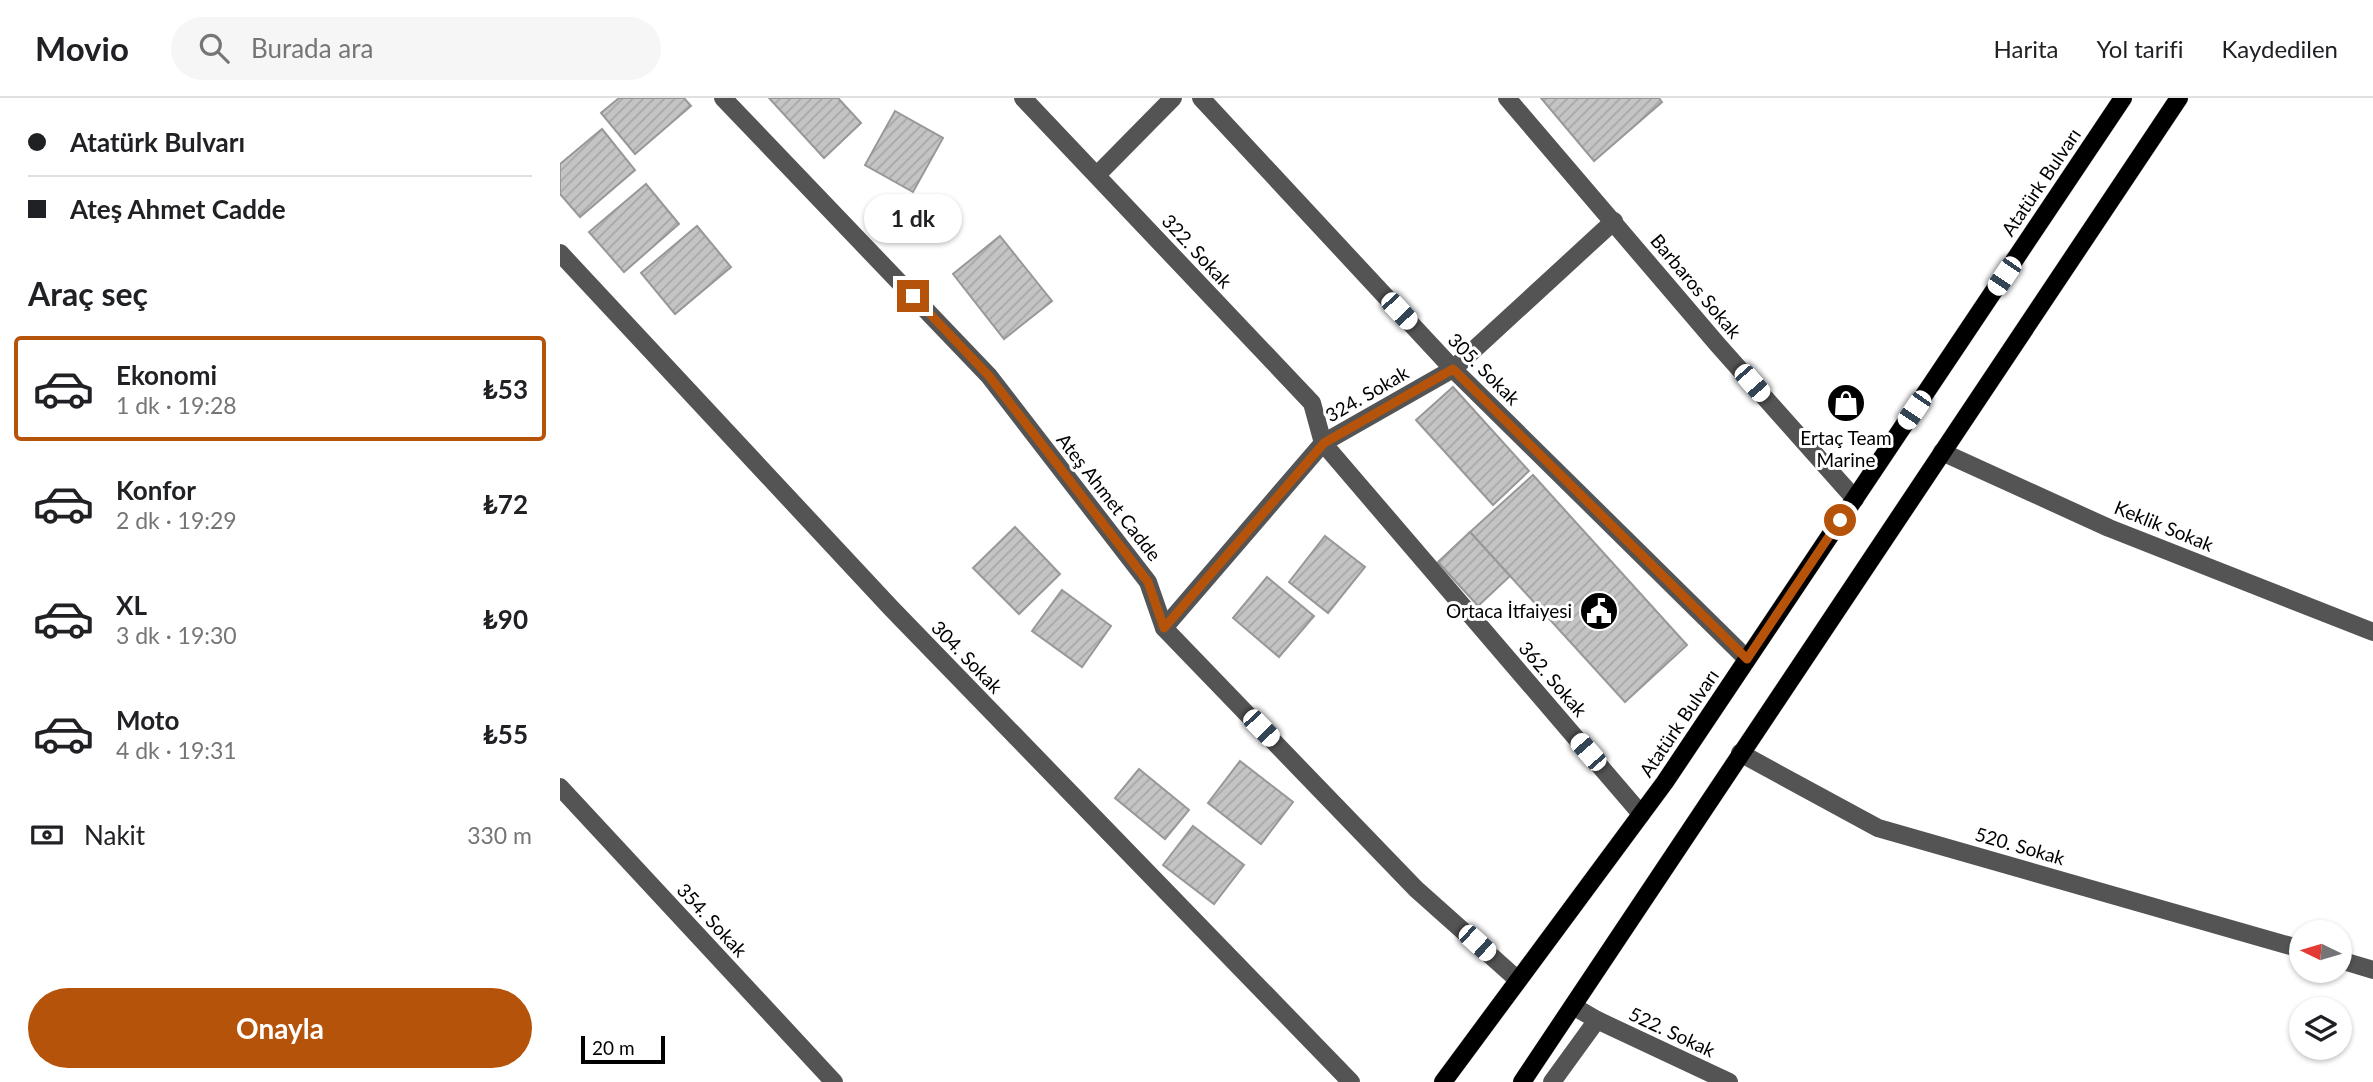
<!DOCTYPE html>
<html lang="tr">
<meta charset="utf-8">
<style>
:root{--surface:#fff;--page:#f6f6f6;--text:#202124;--muted:#757577;--line:#e0e0e0;--accent:#b45309}
body{margin:0;font-family:Lato,sans-serif;background:var(--page);color:var(--text);height:100vh;display:flex;flex-direction:column;font-size:26px;white-space:nowrap}
*{box-sizing:border-box;margin:0}
p{font-size:23px;color:var(--muted)}
.icon{flex:none;width:38px;height:38px;fill:none;stroke:currentColor;stroke-width:2;stroke-linecap:round;stroke-linejoin:round}
.map{position:relative;flex:1;overflow:hidden}
.panel{display:flex;flex-direction:column;background:var(--surface);width:560px}
.panel>*{flex:none}
.banner{display:grid;align-content:center;height:154px;padding:0 28px;background:var(--surface)}
.needle{width:46px;rotate:275deg}
.controls{position:absolute;left:1729px;top:822px;display:grid;gap:14px}
.controls a{display:grid;place-items:center;width:63px;height:63px;border-radius:50%;background:var(--surface);box-shadow:0 2px 5px #0004;font-size:35px}
.scale{position:absolute;left:21px;bottom:18px;width:84px;box-sizing:border-box;padding-left:7px;border:4px solid #000;border-top:0;font-size:19px;line-height:24px;white-space:nowrap;color:#000;-webkit-text-stroke:5px #fff;paint-order:stroke}
.end{position:absolute;width:32px;height:32px;margin:-16px;border:9px solid #b45309;background:#fff;box-shadow:0 0 0 4px #fff}
.from{border-radius:50%}
.bubble{position:absolute;height:49px;border-radius:24px;background:var(--surface);box-shadow:0 2px 5px #0004;font-size:23px;font-weight:700;line-height:49px;text-align:center}
.car{position:absolute;width:21px;height:42px;margin:-21px -10px;border-radius:9px;box-shadow:0 0 5px 2px #0007;background:linear-gradient(#fff 24%,#345 0 40%,#fff 0 76%,#345 0 86%,#fff 0)}
.banner b{display:flex;align-items:center;gap:24px;height:66px;font-size:26px}
.banner b+b{border-top:2px solid var(--line)}
.banner i{width:18px;height:18px;background:var(--text)}
ul{padding:0;list-style:none}
li{display:flex;align-items:center;gap:21px;height:105px;margin:0 14px 10px;padding:0 14px;border:4px solid transparent;border-radius:7px}
li div{flex:1}
li b{display:block;font-size:26px}
li em{font-style:normal;font-weight:700}
li.on{border-color:var(--accent)}
li>.icon{width:63px;height:63px;stroke-width:1.5}
h2{padding:0 28px;font-size:32px;line-height:84px}
.pay{display:flex;align-items:center;gap:18px;height:77px;padding:0 28px;font-size:26px}
.pay p{margin-inline-start:auto}
.cta{display:flex;gap:14px;margin-top:auto;padding:14px 28px}
.cta a{flex:1;height:80px;border-radius:42px;background:var(--accent);color:#fff;font-size:28px;font-weight:700;line-height:80px;text-align:center}
header{display:flex;align-items:center;gap:42px;box-sizing:border-box;height:98px;padding:0 35px;background:var(--surface);border-bottom:2px solid var(--line)}
header strong{font-size:33px}
nav{display:flex;gap:38px;margin-inline-start:auto;font-size:24px}
.search{width:490px;height:63px;background:var(--page);display:flex;align-items:center;gap:18px;box-sizing:border-box;padding:0 24px;border-radius:38px;color:var(--muted);font-size:26px}
main{display:flex;flex:1;min-height:0}
.map>svg:first-child{display:block}
.building{fill:url(#building-hatch);stroke:#989898;stroke-width:2}
.lines{fill:none;stroke-linecap:round;stroke-linejoin:round}
.major-casing{stroke:#dbdbdb;stroke-width:19}
.minor{stroke:#545454;stroke-width:18}
.major{stroke:#000;stroke-width:18}
.route{stroke:#b45309;stroke-width:9}
.labels{text-anchor:middle;stroke-width:6;stroke-linejoin:round;paint-order:stroke}
.street-label{font-size:19px;fill:#000;stroke:#fff}
.poi-label{font-size:19px;fill:#000;stroke:#fff}
</style>
<header>
<strong>Movio</strong>
<div class="search"><svg class="icon" aria-label="search" viewBox="0 0 24 24"><circle cx="10" cy="10" r="6"/><path d="M15 15l6 6"/></svg>Burada ara</div>
<nav><a>Harita</a><a>Yol tarifi</a><a>Kaydedilen</a></nav>
</header>
<main>
<section class="panel">
<div class="banner">
<b><i class="from"></i>Atatürk Bulvarı</b>
<b><i></i>Ateş Ahmet Cadde</b>
</div>
<h2>Araç seç</h2>
<ul>
<li class="on"><svg class="icon" aria-label="car" viewBox="0 0 24 24"><path d="M5 17H2v-5l4-1 3-4h7l3 4 3 1v5h-3M9 17h6M6 11h13"/><circle cx="7" cy="17" r="2"/><circle cx="17" cy="17" r="2"/></svg><div><b>Ekonomi</b><p>1 dk · 19:28</p></div><em>₺53</em></li>
<li><svg class="icon" aria-label="car" viewBox="0 0 24 24"><path d="M5 17H2v-5l4-1 3-4h7l3 4 3 1v5h-3M9 17h6M6 11h13"/><circle cx="7" cy="17" r="2"/><circle cx="17" cy="17" r="2"/></svg><div><b>Konfor</b><p>2 dk · 19:29</p></div><em>₺72</em></li>
<li><svg class="icon" aria-label="car" viewBox="0 0 24 24"><path d="M5 17H2v-5l4-1 3-4h7l3 4 3 1v5h-3M9 17h6M6 11h13"/><circle cx="7" cy="17" r="2"/><circle cx="17" cy="17" r="2"/></svg><div><b>XL</b><p>3 dk · 19:30</p></div><em>₺90</em></li>
<li><svg class="icon" aria-label="car" viewBox="0 0 24 24"><path d="M5 17H2v-5l4-1 3-4h7l3 4 3 1v5h-3M9 17h6M6 11h13"/><circle cx="7" cy="17" r="2"/><circle cx="17" cy="17" r="2"/></svg><div><b>Moto</b><p>4 dk · 19:31</p></div><em>₺55</em></li>
</ul>
<div class="pay"><svg class="icon" aria-label="cash" viewBox="0 0 24 24"><path d="M3 7h18v10H3z"/><circle cx="12" cy="12" r="2"/></svg>Nakit<p>330 m</p></div>
<div class="cta"><a>Onayla</a></div>
</section>
<div class="map">
<svg width="1813" height="984" viewBox="0 0 1813 984">
<defs>
<pattern id="building-hatch" width="6" height="6" patternUnits="userSpaceOnUse" patternTransform="scale(1.75)"><rect width="6" height="6" fill="#c4c4c4"/><path d="M-1 1l2-2M0 6l6-6M5 7l2-2" fill="none" stroke="#a7a7a7"/></pattern>
</defs>
<rect width="100%" height="100%" fill="#fff"/>
<!-- building -->
<g class="building">
<path d="M59 0H124L131 8 75 56 41 15Z"/>
<path d="M209 0H278L301 25 264 60Z"/>
<path d="M981 0H1099L1102 4 1034 63Z"/>
<path d="M335 13 383 40 353 94 305 67Z"/>
<path d="M42 31 75 72 20 119 0 96V66Z"/>
<path d="M86 86 119 126 64 174 29 134Z"/>
<path d="M137 128 171 169 115 216 81 175Z"/>
<path d="M440 138 492 203 444 241 393 176Z"/>
<path d="M893 289 969 373 933 407 856 322Z"/>
<path d="M973 377 1127 547 1065 604 910 434Z"/>
<path d="M455 429 500 476 459 516 413 470Z"/>
<path d="M910 434 950 478 918 508 878 464Z"/>
<path d="M765 438 805 469 768 515 729 484Z"/>
<path d="M707 479 754 518 719 559 673 520Z"/>
<path d="M502 492 551 528 522 569 472 533Z"/>
<path d="M680 663 733 704 701 746 648 705Z"/>
<path d="M579 671 629 712 605 741 555 700Z"/>
<path d="M633 728 684 767 654 806 603 767Z"/>
</g>
<g class="lines">
<defs>
<g id="major">
<path d="M883 984 1105 684 1563 0"/>
<path d="M962 984 1619 0"/>
</g>
</defs>
<!-- major casing -->
<use href="#major" class="major-casing"/>
<!-- minor -->
<g class="minor">
<path d="M163 0 429 278 588 484 604 530 856 791 958 882"/>
<path d="M463 0 752 305 763 345 1081 716"/>
<path d="M641 0 893 271 1187 561"/>
<path d="M947 0 1158 247 1295 401"/>
<path d="M537 77 613 0"/>
<path d="M0 155 332 511 791 984"/>
<path d="M1382 354 1549 430 1813 534"/>
<path d="M604 530 763 345 893 271 1054 123"/>
<path d="M1180 655 1318 730 1741 851"/>
<path d="M0 689 274 984"/>
<path d="M1780 862 1813 872"/>
<path d="M1013 908 1037 922 1169 984"/>
<path d="M992 984 1037 922"/>
</g>
<!-- major -->
<use href="#major" class="major"/>
</g>
<g class="lines">
<!-- route -->
<path class="route" d="M353 198 429 278 588 484 604 530 764 345 893 271 1187 561 1280 422"/>
</g>
<!-- icons -->
<defs>
<symbol id="shop-disc" viewBox="-11 -11 22 22"><circle r="9.5" fill="#000" stroke="#fff"/><path d="M-5-2.5h2.3a2.7 3.5 0 0 1 5.4 0H5L5.5 6h-11ZM-1.5-2.5h3a1.5 2.3 0 0 0-3 0Z" fill="#fff"/></symbol>
<symbol id="civic-disc" viewBox="-11 -11 22 22"><circle r="9.5" fill="#000" stroke="#fff"/><path d="M-.6-6.5H3V-4.5H.6V-3L4-1V1h2V6H-6V1h2V-1L-.6-3ZM-1.2 2.5V6h2.4V2.5Z" fill="#fff"/></symbol>
</defs>
<g fill-rule="evenodd">
<use href="#shop-disc" x="1264" y="283" width="44" height="44"/>
<use href="#civic-disc" x="1017" y="491" width="44" height="44"/>
</g>
<g class="labels">
<!-- street labels -->
<g class="street-label">
<text transform="translate(1481 84) rotate(-56)" y="7">Atatürk Bulvarı</text>
<text transform="translate(637 153) rotate(47)" y="7">322. Sokak</text>
<text transform="translate(1136 188) rotate(50)" y="7">Barbaros Sokak</text>
<text transform="translate(924 271) rotate(45)" y="7">305. Sokak</text>
<text transform="translate(807 296) rotate(-30)" y="7">324. Sokak</text>
<text transform="translate(549 399) rotate(52)" y="7">Ateş Ahmet Cadde</text>
<text transform="translate(1604 428) rotate(22)" y="7">Keklik Sokak</text>
<text transform="translate(407 559) rotate(46)" y="7">304. Sokak</text>
<text transform="translate(993 581) rotate(49)" y="7">362. Sokak</text>
<text transform="translate(1119 625) rotate(-56)" y="7">Atatürk Bulvarı</text>
<text transform="translate(1460 748) rotate(16)" y="7">520. Sokak</text>
<text transform="translate(152 822) rotate(47)" y="7">354. Sokak</text>
<text transform="translate(1112 934) rotate(25)" y="7">522. Sokak</text>
</g>
<!-- poi labels -->
<g class="poi-label">
<text x="1286" y="347">Ertaç Team<tspan x="1286" dy="22">Marine</tspan></text>
<text x="1012" y="520" text-anchor="end">Ortaca İtfaiyesi</text>
</g>
</g>
</svg>
<div class="controls">
<a><svg class="needle" viewBox="-14 -14 28 28"><path d="M0-13l5 13h-10z" fill="#e53935"/><path d="M0 13l5-13h-10z" fill="#757577"/></svg></a>
<a><svg class="icon" aria-label="layers" viewBox="0 0 24 24"><path d="M12 4l9 5-9 5-9-5zM3 14l9 5 9-5"/></svg></a>
</div>
<div class="scale">20 m</div>
<i class="end from" style="left:1280px;top:422px"></i>
<i class="end" style="left:353px;top:198px"></i>
<div class="bubble" style="left:304px;top:96px;width:98px">1 dk</div>
<i class="car" style="left:1444px;top:178px;rotate:214deg"></i>
<i class="car" style="left:839px;top:213px;rotate:137deg"></i>
<i class="car" style="left:1192px;top:285px;rotate:139deg"></i>
<i class="car" style="left:1354px;top:312px;rotate:214deg"></i>
<i class="car" style="left:701px;top:630px;rotate:136deg"></i>
<i class="car" style="left:1028px;top:654px;rotate:319deg"></i>
<i class="car" style="left:917px;top:845px;rotate:132deg"></i>
</div>
</main>
